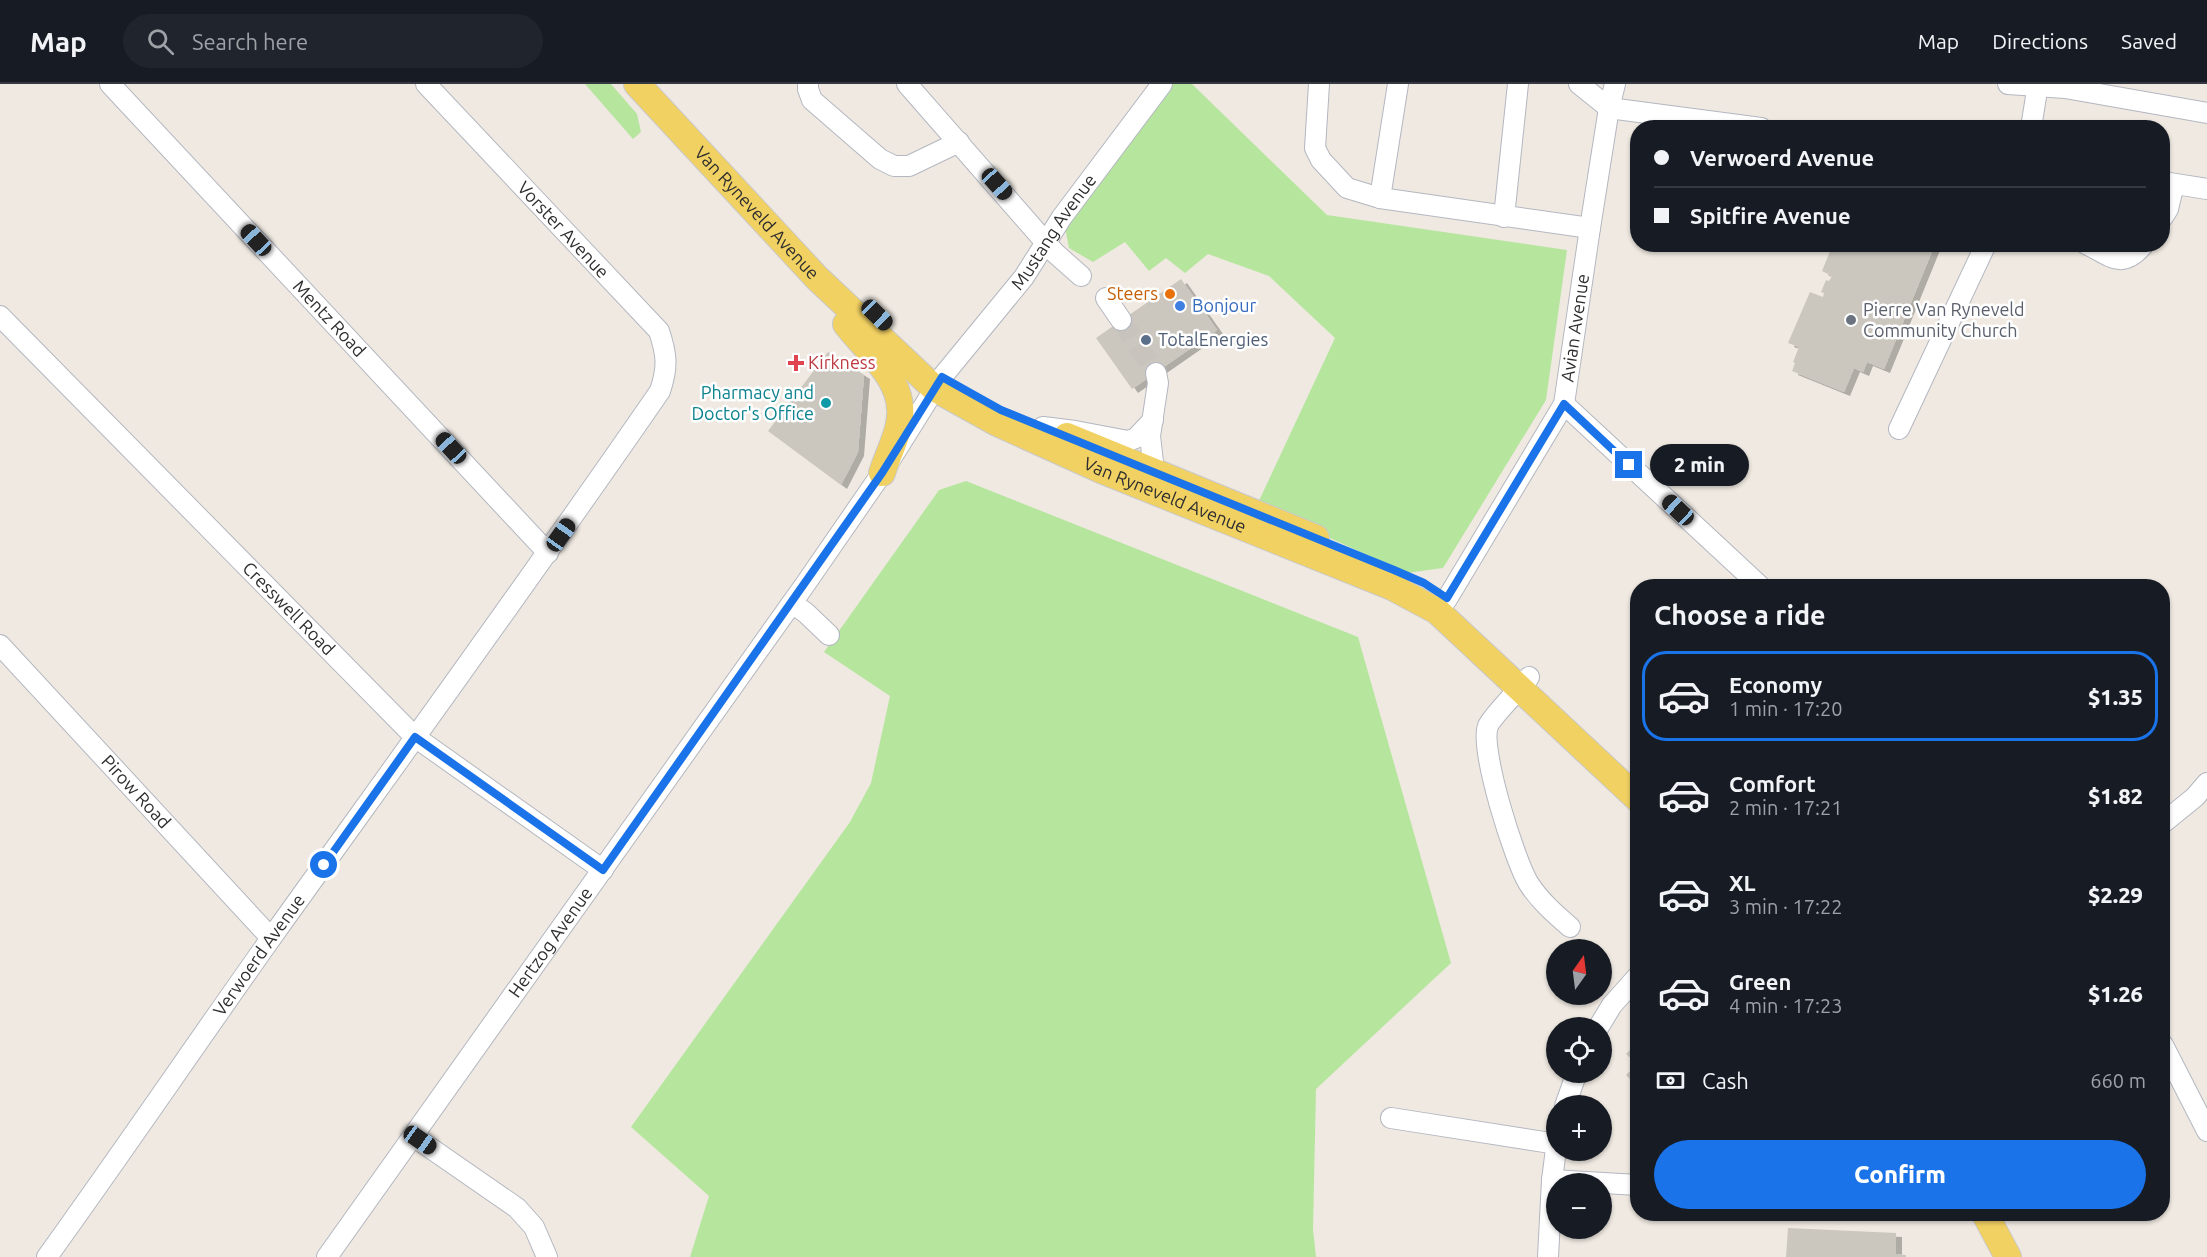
<!DOCTYPE html>
<meta charset="utf-8">
<style>
:root{--surface:#171b24;--page:#20242c;--text:#f1f3f6;--muted:#9ea1a6;--line:#363941;--accent:#1a73e8}
body{margin:0;font-family:Ubuntu,sans-serif;background:var(--page);color:var(--text);height:100vh;display:flex;flex-direction:column;font-size:22px;white-space:nowrap}
*{box-sizing:border-box;margin:0}
p{font-size:20px;color:var(--muted)}
.icon{flex:none;width:33px;height:33px;fill:none;stroke:currentColor;stroke-width:2;stroke-linecap:round;stroke-linejoin:round}
.map{position:relative;flex:1;overflow:hidden}
.sheet{position:absolute;left:1630px;top:495px;width:540px;height:642px;display:flex;flex-direction:column;background:var(--surface);border-radius:24px;box-shadow:0 2px 4px #0004}
.sheet>*{flex:none}
.guide{position:absolute;left:1630px;top:36px;width:540px;height:132px;border-radius:24px;box-shadow:0 2px 4px #0004;display:grid;align-content:center;height:132px;padding:0 24px;background:var(--surface)}
.needle{width:39px;rotate:14deg}
.tools{position:absolute;left:1546px;top:855px;display:grid;gap:12px}
.tools a{display:grid;place-items:center;width:66px;height:66px;border-radius:50%;background:var(--surface);box-shadow:0 2px 4px #0004;font-size:30px}
.end{position:absolute;width:27px;height:27px;margin:-14px;border:8px solid #1a73e8;background:#fff;box-shadow:0 0 0 3px #fff}
.from{border-radius:50%}
.bubble{position:absolute;height:42px;border-radius:21px;background:var(--surface);box-shadow:0 2px 4px #0004;font-size:20px;font-weight:800;line-height:42px;text-align:center}
.car{position:absolute;width:18px;height:36px;margin:-18px -9px;border-radius:8px;box-shadow:0 0 4px 2px #0007;background:linear-gradient(#222 24%,#8ab4d8 0 40%,#222 0 76%,#8ab4d8 0 86%,#222 0)}
.guide b{display:flex;align-items:center;gap:21px;height:57px;font-size:22px}
.guide b+b{border-top:2px solid var(--line)}
.guide i{width:15px;height:15px;background:var(--text)}
ul{padding:0;list-style:none}
li{display:flex;align-items:center;gap:18px;height:90px;margin:0 12px 9px;padding:0 12px;border:3px solid transparent;border-radius:24px}
li div{flex:1}
li b{display:block;font-size:22px}
li em{font-style:normal;font-weight:800}
li.on{border-color:var(--accent)}
li>.icon{width:54px;height:54px;stroke-width:1.5}
h2{padding:0 24px;font-size:27px;line-height:72px}
.pay{display:flex;align-items:center;gap:15px;height:66px;padding:0 24px;font-size:22px}
.pay p{margin-inline-start:auto}
.action{display:flex;gap:12px;margin-top:auto;padding:12px 24px}
.action a{flex:1;height:69px;border-radius:36px;background:var(--accent);color:#fff;font-size:24px;font-weight:800;line-height:69px;text-align:center}
header{display:flex;align-items:center;gap:36px;box-sizing:border-box;height:84px;padding:0 30px;background:var(--surface);border-bottom:2px solid var(--line)}
header strong{font-size:28px}
nav{display:flex;gap:33px;margin-inline-start:auto;font-size:21px}
.search{width:420px;height:54px;background:var(--page);display:flex;align-items:center;gap:15px;box-sizing:border-box;padding:0 21px;border-radius:33px;color:var(--muted);font-size:22px}
.map>svg:first-child{display:block}
.green{fill:#b6e59e}
.building{fill:#cbc7bf;filter:url(#shadow)}
.lines{fill:none;stroke-linecap:round;stroke-linejoin:round}
.minor-tunnel{stroke:#c8c4bd;stroke-width:20;stroke-dasharray:20 10;stroke-linecap:butt}
.minor-casing{stroke:#b4b7c1;stroke-width:22}
.major-casing{stroke:#c9c9c9;stroke-width:28}
.minor{stroke:#fff;stroke-width:20}
.major{stroke:#f2d163;stroke-width:26}
.route{stroke:#1a73e8;stroke-width:8}
.food-dot{fill:#e8710a;stroke:#fff;stroke-width:2}
.shop-dot{fill:#3f7fe0;stroke:#fff;stroke-width:2}
.worship-dot{fill:#6b7280;stroke:#fff;stroke-width:2}
.service-dot{fill:#5c6f8a;stroke:#fff;stroke-width:2}
.health-dot{fill:#e0444e;stroke:#fff;stroke-width:2}
.culture-dot{fill:#0f9aa8;stroke:#fff;stroke-width:2}
.labels{text-anchor:middle;stroke-width:5;stroke-linejoin:round;paint-order:stroke}
.street-label{font-size:18px;fill:#2e2e2e;stroke:#fff}
.food-label{font-size:18px;fill:#c56008;stroke:#fff;text-anchor:end}
.shop-label{font-size:18px;fill:#366cbe;stroke:#fff;text-anchor:start}
.worship-label{font-size:18px;fill:#5b616d;stroke:#fff;text-anchor:start}
.service-label{font-size:18px;fill:#4e5e75;stroke:#fff;text-anchor:start}
.health-label{font-size:18px;fill:#be3a42;stroke:#fff;text-anchor:start}
.culture-label{font-size:18px;fill:#0d838f;stroke:#fff;text-anchor:end}
</style>
<header>
<strong>Map</strong>
<div class="search"><svg class="icon" aria-label="search" viewBox="0 0 24 24"><circle cx="10" cy="10" r="6"/><path d="M15 15l6 6"/></svg>Search here</div>
<nav><a>Map</a><a>Directions</a><a>Saved</a></nav>
</header>
<div class="map">
<svg width="2207" height="1173" viewBox="0 0 2207 1173">
<defs>
<filter id="shadow"><feDropShadow dx="6" dy="4" stdDeviation="0" flood-color="#0004"/></filter>
</defs>
<rect width="100%" height="100%" fill="#efe9e1"/>
<!-- green -->
<g class="green">
<path d="M585 0H611L637 30 641 48 633 55Z"/>
<path d="M1164 0H1192L1327 131 1567 166 1546 316 1443 484 1407 489 1257 421 1335 254 1269 192 1208 170 1185 189 1166 174 1149 187 1125 158 1093 178 1069 164 1063 133Z"/>
<path d="M966 397 1358 553 1451 879 1316 1005 1313 1145 1316 1173H690L709 1112 631 1043 850 738 871 699 890 612 824 568 939 406Z"/>
</g>
<!-- building -->
<g class="building">
<path d="M1833 160H1935L1884 285 1867 278 1863 288 1854 284 1844 308 1792 287 1795 279 1793 278 1799 263 1788 259 1810 208 1823 213 1824 209 1821 208 1826 196 1829 197 1832 192 1822 187Z"/>
<path d="M1181 195 1217 246 1132 305 1096 254Z"/>
<path d="M828 268 864 291 858 368 841 401 768 347Z"/>
<path d="M1638 958V1003L1626 991 1637 980 1626 970Z"/>
<path d="M1788 1144 1896 1149V1170L1906 1171V1173H1786Z"/>
</g>
<g class="lines">
<!-- minor-tunnel -->
<path class="minor-tunnel" d="M1121 236 1156 289"/>
<defs>
<g id="minor">
<path id="s1" d="M110 0 548 469"/>
<path d="M808 0V5L812 16 880 75 894 82H909L959 58"/>
<path d="M907 0 1055 169 1081 192"/>
<path d="M1319 0 1315 64 1321 76 1347 104 1380 114 1590 144"/>
<path d="M1579 0 1609 24 1761 44"/>
<path d="M2008 0 2065 4 2207 29"/>
<path d="M2031 44 2038 0"/>
<path d="M2163 98 2207 105"/>
<path d="M1380 114 1398 0"/>
<path d="M1504 133 1518 0"/>
<path d="M2163 133 2168 125 2174 100"/>
<path d="M2086 160C2111 172 2122 187 2144 160"/>
<path d="M1106 214 1121 236"/>
<path id="s2" d="M0 232 415 653 603 786"/>
<path d="M1564 320 1760 502"/>
<path d="M1043 343 1075 347 1128 357 1136 354 1153 336"/>
<path d="M1899 345 1986 160"/>
<path d="M1154 387 1150 352 1158 299 1156 289"/>
<path d="M792 519 806 529 829 551"/>
<path id="s3" d="M1437 527 1447 515 1564 320 1590 144 1609 24 1615 0"/>
<path id="s4" d="M0 561 271 854"/>
<path d="M1529 593C1521 604 1492 632 1488 642 1479 664 1515 778 1529 800 1540 817 1555 830 1570 843"/>
<path d="M2163 739 2195 713 2207 699"/>
<path d="M1598 944 1612 921 1638 892"/>
<path d="M2163 961 2207 1047"/>
<path d="M1565 1022 1577 988"/>
<path d="M1391 1034 1557 1060"/>
<path d="M413 1052 517 1124 534 1143 547 1173"/>
<path d="M1552 1096 1638 1101"/>
<path id="s5" d="M47 1173C124 1066 198 957 274 850 403 670 534 490 660 307 668 283 667 271 659 247L426 0"/>
<path id="s6" d="M327 1173 804 502 882 389 942 293 1024 193 1062 133 1162 0"/>
<path d="M1548 1173 1552 1096 1557 1057"/>
</g>
<g id="major">
<path id="s7" d="M637 0 817 194 934 304 997 339 1101 386 1392 503 1437 527 1638 715"/>
<path d="M846 240C869 270 908 298 899 340 896 356 887 373 882 389"/>
<path d="M1067 352 1316 454"/>
<path d="M1985 1130 2008 1173"/>
</g>
</defs>
<!-- minor casing -->
<use href="#minor" class="minor-casing"/>
<!-- major casing -->
<use href="#major" class="major-casing"/>
<!-- minor -->
<use href="#minor" class="minor"/>
<!-- major -->
<use href="#major" class="major"/>
</g>
<g class="lines">
<!-- route -->
<path class="route" d="M324 781 415 653 603 786 882 389 942 293 1001 326 1394 486 1424 499 1447 514 1564 320 1629 381"/>
</g>
<!-- markers -->
<circle class="food-dot" cx="1170" cy="210" r="6"/>
<circle class="shop-dot" cx="1180" cy="222" r="6"/>
<circle class="worship-dot" cx="1851" cy="236" r="6"/>
<circle class="service-dot" cx="1146" cy="256" r="6"/>
<path class="health-dot" d="M793 270h6v6h6v6h-6v6h-6v-6h-6v-6h6z"/>
<circle class="culture-dot" cx="826" cy="319" r="6"/>
<g class="labels">
<!-- street labels -->
<g class="street-label">
<text dy="6" stroke="none"><textPath href="#s7" startOffset="176">Van Ryneveld Avenue</textPath></text>
<text transform="translate(563 146) rotate(47)" y="6">Vorster Avenue</text>
<text dy="6" stroke="none"><textPath href="#s6" startOffset="1257">Mustang Avenue</textPath></text>
<text dy="6" stroke="none"><textPath href="#s1" startOffset="321">Mentz Road</textPath></text>
<text dy="6" stroke="none"><textPath href="#s3" startOffset="320">Avian Avenue</textPath></text>
<text dy="6" stroke="none"><textPath href="#s7" startOffset="680">Van Ryneveld Avenue</textPath></text>
<text dy="6" stroke="none"><textPath href="#s2" startOffset="411">Cresswell Road</textPath></text>
<text dy="6" stroke="none"><textPath href="#s4" startOffset="200">Pirow Road</textPath></text>
<text dy="6" stroke="none"><textPath href="#s6" startOffset="386">Hertzog Avenue</textPath></text>
<text dy="6" stroke="none"><textPath href="#s5" startOffset="369">Verwoerd Avenue</textPath></text>
</g>
<!-- food labels -->
<g class="food-label">
<text x="1158" y="216">Steers</text>
</g>
<!-- shop labels -->
<g class="shop-label">
<text x="1192" y="228">Bonjour</text>
</g>
<!-- worship labels -->
<g class="worship-label">
<text x="1863" y="232">Pierre Van Ryneveld<tspan x="1863" dy="21">Community Church</tspan></text>
</g>
<!-- service labels -->
<g class="service-label">
<text x="1158" y="262">TotalEnergies</text>
</g>
<!-- health labels -->
<g class="health-label">
<text x="808" y="285">Kirkness</text>
</g>
<!-- culture labels -->
<g class="culture-label">
<text x="814" y="315">Pharmacy and<tspan x="814" dy="21">Doctor's Office</tspan></text>
</g>
</g>
</svg>
<div class="tools">
<a><svg class="needle" viewBox="-14 -14 28 28"><path d="M0-13l5 13h-10z" fill="#e53935"/><path d="M0 13l5-13h-10z" fill="#9ea1a6"/></svg></a>
<a><svg class="icon" aria-label="locate" viewBox="0 0 24 24"><circle cx="12" cy="12" r="6"/><path d="M12 2v4M12 18v4M2 12h4M18 12h4"/></svg></a>
<a>+</a>
<a>−</a>
</div>
<i class="end from" style="left:324px;top:781px"></i>
<i class="end" style="left:1629px;top:381px"></i>
<div class="bubble" style="left:1650px;top:360px;width:99px">2 min</div>
<i class="car" style="left:997px;top:100px;rotate:138deg"></i>
<i class="car" style="left:256px;top:156px;rotate:317deg"></i>
<i class="car" style="left:877px;top:231px;rotate:134deg"></i>
<i class="car" style="left:451px;top:364px;rotate:317deg"></i>
<i class="car" style="left:1678px;top:426px;rotate:313deg"></i>
<i class="car" style="left:561px;top:451px;rotate:35deg"></i>
<i class="car" style="left:420px;top:1056px;rotate:125deg"></i>
<div class="guide">
<b><i class="from"></i>Verwoerd Avenue</b>
<b><i></i>Spitfire Avenue</b>
</div>
<section class="sheet">
<h2>Choose a ride</h2>
<ul>
<li class="on"><svg class="icon" aria-label="car" viewBox="0 0 24 24"><path d="M5 17H2v-5l4-1 3-4h7l3 4 3 1v5h-3M9 17h6M6 11h13"/><circle cx="7" cy="17" r="2"/><circle cx="17" cy="17" r="2"/></svg><div><b>Economy</b><p>1 min · 17:20</p></div><em>$1.35</em></li>
<li><svg class="icon" aria-label="car" viewBox="0 0 24 24"><path d="M5 17H2v-5l4-1 3-4h7l3 4 3 1v5h-3M9 17h6M6 11h13"/><circle cx="7" cy="17" r="2"/><circle cx="17" cy="17" r="2"/></svg><div><b>Comfort</b><p>2 min · 17:21</p></div><em>$1.82</em></li>
<li><svg class="icon" aria-label="car" viewBox="0 0 24 24"><path d="M5 17H2v-5l4-1 3-4h7l3 4 3 1v5h-3M9 17h6M6 11h13"/><circle cx="7" cy="17" r="2"/><circle cx="17" cy="17" r="2"/></svg><div><b>XL</b><p>3 min · 17:22</p></div><em>$2.29</em></li>
<li><svg class="icon" aria-label="car" viewBox="0 0 24 24"><path d="M5 17H2v-5l4-1 3-4h7l3 4 3 1v5h-3M9 17h6M6 11h13"/><circle cx="7" cy="17" r="2"/><circle cx="17" cy="17" r="2"/></svg><div><b>Green</b><p>4 min · 17:23</p></div><em>$1.26</em></li>
</ul>
<div class="pay"><svg class="icon" aria-label="cash" viewBox="0 0 24 24"><path d="M3 7h18v10H3z"/><circle cx="12" cy="12" r="2"/></svg>Cash<p>660 m</p></div>
<div class="action"><a>Confirm</a></div>
</section>
</div>
